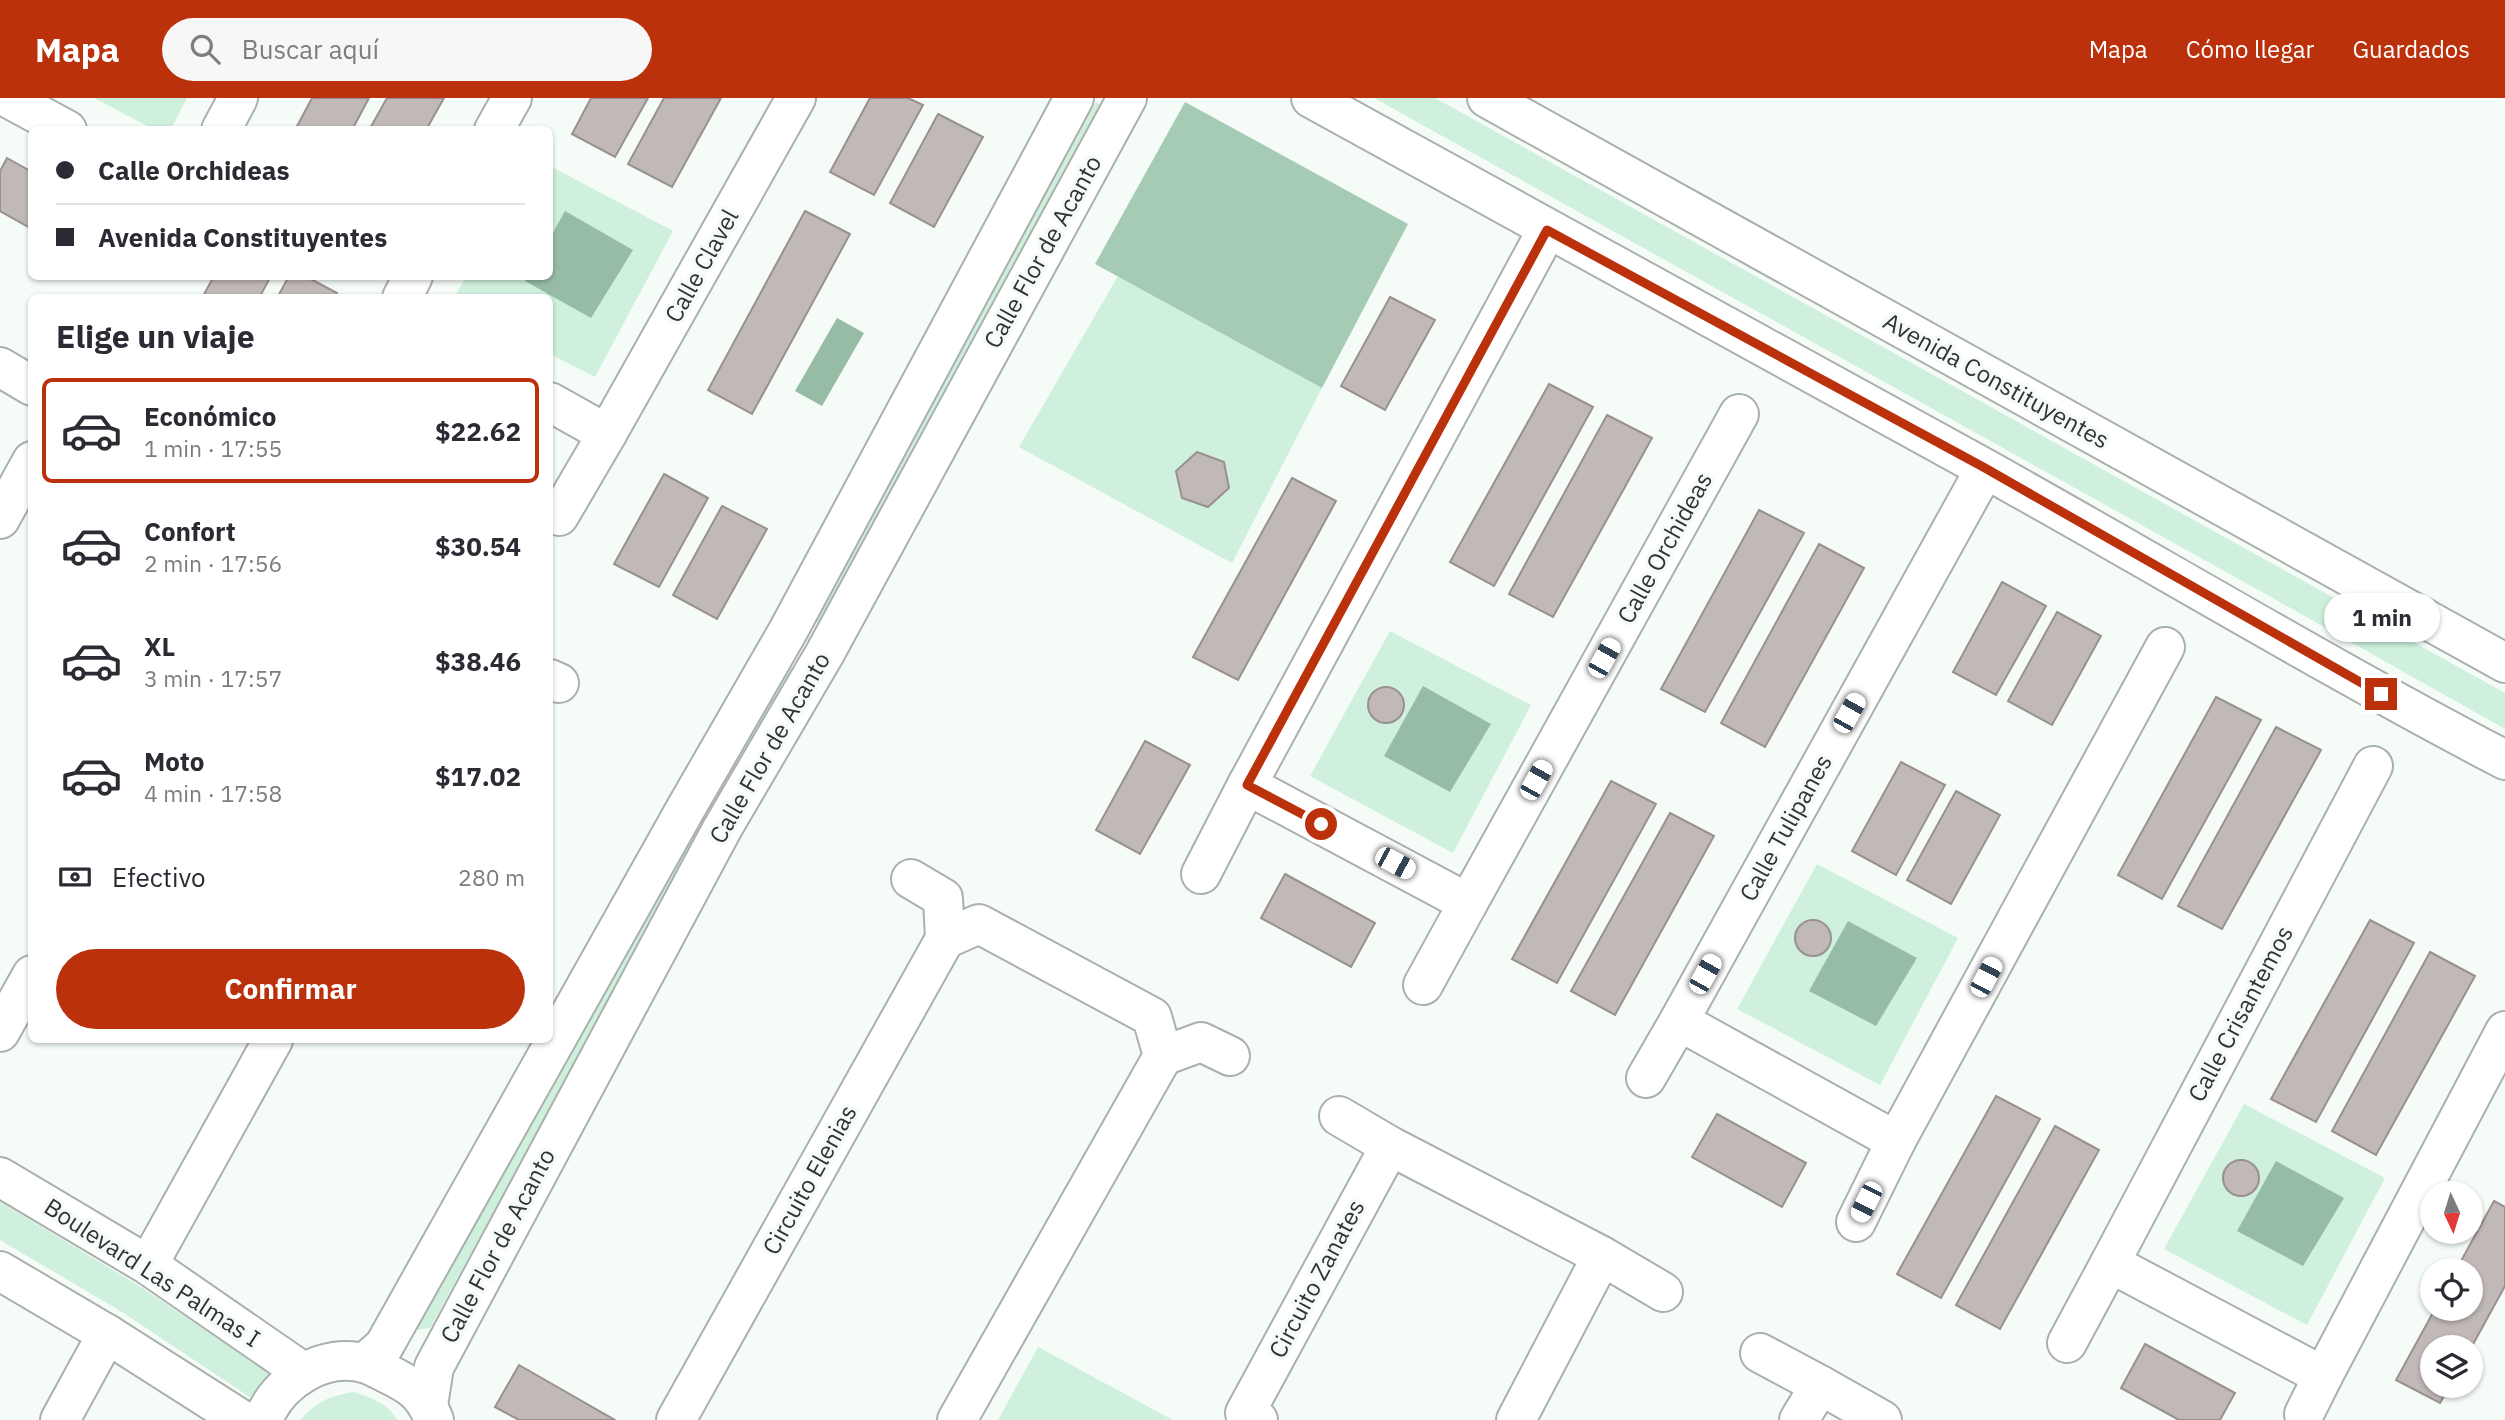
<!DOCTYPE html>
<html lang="es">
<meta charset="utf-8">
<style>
:root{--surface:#fff;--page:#f7f7f7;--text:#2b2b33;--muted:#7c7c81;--line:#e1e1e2;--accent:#bb310b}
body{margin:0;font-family:"IBM Plex Sans",sans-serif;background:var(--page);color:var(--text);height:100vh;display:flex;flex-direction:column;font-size:26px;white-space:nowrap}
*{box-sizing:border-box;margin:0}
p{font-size:23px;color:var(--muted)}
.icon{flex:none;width:38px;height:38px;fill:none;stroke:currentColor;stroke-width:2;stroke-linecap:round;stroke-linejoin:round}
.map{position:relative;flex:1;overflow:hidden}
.side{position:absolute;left:28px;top:196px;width:525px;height:749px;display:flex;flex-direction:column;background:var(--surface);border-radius:10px;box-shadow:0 2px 5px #0004}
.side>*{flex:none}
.top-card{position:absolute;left:28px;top:28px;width:525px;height:154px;border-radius:10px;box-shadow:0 2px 5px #0004;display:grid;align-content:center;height:154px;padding:0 28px;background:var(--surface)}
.needle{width:46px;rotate:176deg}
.tools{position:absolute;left:2420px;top:1083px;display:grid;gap:14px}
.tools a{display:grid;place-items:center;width:63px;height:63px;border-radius:50%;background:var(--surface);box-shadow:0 2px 5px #0004;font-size:35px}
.end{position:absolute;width:32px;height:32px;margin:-16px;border:9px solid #bb310b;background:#fff;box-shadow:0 0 0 4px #fff}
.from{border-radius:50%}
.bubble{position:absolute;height:49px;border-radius:24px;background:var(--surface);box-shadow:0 2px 5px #0004;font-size:23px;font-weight:700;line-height:49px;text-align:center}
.car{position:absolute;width:21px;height:42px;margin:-21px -10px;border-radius:9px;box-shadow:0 0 5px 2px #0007;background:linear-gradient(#fff 24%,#345 0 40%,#fff 0 76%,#345 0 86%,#fff 0)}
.top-card b{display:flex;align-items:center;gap:24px;height:66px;font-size:26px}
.top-card b+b{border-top:2px solid var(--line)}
.top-card i{width:18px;height:18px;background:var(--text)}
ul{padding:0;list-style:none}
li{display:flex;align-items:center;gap:21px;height:105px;margin:0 14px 10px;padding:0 14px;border:4px solid transparent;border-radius:10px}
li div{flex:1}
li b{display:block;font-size:26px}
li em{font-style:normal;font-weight:700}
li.selected{border-color:var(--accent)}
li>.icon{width:63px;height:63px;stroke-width:1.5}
h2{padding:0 28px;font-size:32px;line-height:84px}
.pay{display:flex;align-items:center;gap:18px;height:77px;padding:0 28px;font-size:26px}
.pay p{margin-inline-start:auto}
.button{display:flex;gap:14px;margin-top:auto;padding:14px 28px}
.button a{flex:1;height:80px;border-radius:42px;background:var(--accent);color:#fff;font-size:28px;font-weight:700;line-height:80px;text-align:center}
header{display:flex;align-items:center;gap:42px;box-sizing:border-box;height:98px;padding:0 35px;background:var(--accent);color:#fff}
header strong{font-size:33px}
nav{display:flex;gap:38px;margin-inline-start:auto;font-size:24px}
.search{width:490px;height:63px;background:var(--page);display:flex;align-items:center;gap:18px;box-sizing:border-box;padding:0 24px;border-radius:38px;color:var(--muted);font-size:26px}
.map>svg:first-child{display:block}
.green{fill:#cef0dc}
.forest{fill:#a5cbb4}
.water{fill:#96bca5}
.building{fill:#c1b9b7;stroke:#98918f;stroke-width:2}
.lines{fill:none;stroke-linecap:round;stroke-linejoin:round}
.street-casing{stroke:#aab1ad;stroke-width:42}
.secondary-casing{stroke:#aab1ad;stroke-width:42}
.street{stroke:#fff;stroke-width:38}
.secondary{stroke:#fff;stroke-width:38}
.route{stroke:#bb310b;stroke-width:9}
.labels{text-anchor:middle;stroke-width:7;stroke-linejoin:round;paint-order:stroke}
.street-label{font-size:24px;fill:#323433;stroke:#f5fcf8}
</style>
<header>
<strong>Mapa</strong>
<div class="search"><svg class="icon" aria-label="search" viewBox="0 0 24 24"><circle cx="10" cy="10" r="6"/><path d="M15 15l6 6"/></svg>Buscar aquí</div>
<nav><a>Mapa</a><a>Cómo llegar</a><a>Guardados</a></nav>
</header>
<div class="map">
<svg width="2505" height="1322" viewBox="0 0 2505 1322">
<rect width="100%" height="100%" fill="#f5fcf8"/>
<!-- green -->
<g class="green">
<path d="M94 0H187L171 31H153Z"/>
<path d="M1374 0H1435L2505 595V631L2269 498Z"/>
<path d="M1096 4 1104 9 826 519 816 525 814 513Z"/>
<path d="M550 68 673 133 595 279 550 256V200H454L466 179 550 178Z"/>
<path d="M1118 178 1322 290 1232 465 1019 349Z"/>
<path d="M1390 533 1531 607 1453 755 1310 678Z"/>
<path d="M791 565 792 572 726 692 718 697 717 686Z"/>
<path d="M692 742V752L430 1230 415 1232 686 744Z"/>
<path d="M1817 766 1958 840 1880 987 1737 911Z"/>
<path d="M2244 1006 2385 1080 2307 1227 2164 1151Z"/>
<path d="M0 1104 136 1186 268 1273 267 1294 251 1300 122 1214 0 1142Z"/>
<path d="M1038 1249 1173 1322H998Z"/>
<path d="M354 1294C371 1300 388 1305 397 1322H301C316 1303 330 1298 354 1294Z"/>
</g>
<!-- forest -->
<path class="forest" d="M1185 4 1408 126 1322 290 1095 166Z"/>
<!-- water -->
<g class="water">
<path d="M565 113 633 152 591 220 525 183 528 179 550 178V140Z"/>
<path d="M837 220 864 235 822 308 795 293Z"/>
<path d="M1423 588 1491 626 1450 694 1384 658Z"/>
<path d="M1848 823 1917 860 1876 928 1809 893Z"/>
<path d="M2276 1063 2344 1100 2303 1168 2237 1133Z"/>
</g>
<!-- building -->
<g class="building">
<path d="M312 0H369L352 32H295Z"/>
<path d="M387 0H444L426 32H369Z"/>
<path d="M591 0H648L615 59 572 36Z"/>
<path d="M664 0H721L672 89 628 66Z"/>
<path d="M870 0H908L923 7 874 97 830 74Z"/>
<path d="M938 16 983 39 934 129 890 105Z"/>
<path d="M7 60 32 74V131L0 113V73Z"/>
<path d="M805 113 850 136 752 316 708 292Z"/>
<path d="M214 178H271L259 200H202Z"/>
<path d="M289 178H305L337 195 334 200H277Z"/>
<path d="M1390 199 1435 222 1385 312 1341 288Z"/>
<path d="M1549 286 1593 309 1494 488 1450 464Z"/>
<path d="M1607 317 1652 340 1553 519 1509 496Z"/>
<path d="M1197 354 1224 364 1229 390 1208 409 1182 400 1176 373Z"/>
<path d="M664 376 708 400 659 489 614 466Z"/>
<path d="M1292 380 1336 403 1238 582 1193 559Z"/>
<path d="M722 408 767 431 717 521 673 497Z"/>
<path d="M1759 412 1804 435 1705 614 1661 591Z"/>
<path d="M1819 446 1864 470 1765 649 1721 625Z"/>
<path d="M2002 484 2046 508 1996 597 1953 574Z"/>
<path d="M2057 514 2101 538 2052 627 2008 603Z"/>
<circle cx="1386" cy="607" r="18"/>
<path d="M2216 599 2261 622 2162 801 2118 777Z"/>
<path d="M2276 629 2321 652 2222 831 2178 808Z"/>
<path d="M1145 643 1190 667 1140 756 1096 732Z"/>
<path d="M1901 664 1945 687 1896 777 1852 753Z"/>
<path d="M1611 683 1656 706 1557 885 1512 861Z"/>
<path d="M1956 693 2000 717 1951 806 1907 782Z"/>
<path d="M1670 715 1714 738 1615 917 1571 893Z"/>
<path d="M1285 776 1375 825 1351 869 1261 820Z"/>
<circle cx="1813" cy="840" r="18"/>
<path d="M2370 822 2414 845 2316 1024 2271 1001Z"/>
<path d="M2430 854 2475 878 2376 1057 2332 1033Z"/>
<path d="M1996 998 2040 1021 1941 1200 1897 1176Z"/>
<path d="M1717 1016 1806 1065 1782 1109 1692 1059Z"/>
<path d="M2055 1028 2099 1052 2000 1231 1956 1207Z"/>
<circle cx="2241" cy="1080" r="18"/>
<path d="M2494 1103 2505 1109V1188L2471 1250H2432V1288H2450L2440 1305 2396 1282 2435 1211H2471V1172H2456Z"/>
<path d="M2145 1246 2235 1295 2220 1322H2179L2121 1290Z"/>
<path d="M519 1267 615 1322H519L495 1309Z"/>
</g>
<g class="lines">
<defs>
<g id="street">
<path d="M8 0 67 32"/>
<path d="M221 32 238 0"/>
<path d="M494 32 512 0"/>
<path d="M1547 132 1247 687 1468 805 1739 316"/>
<path d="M402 200 413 178"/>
<path d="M0 269 32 288"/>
<path d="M550 304 607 336 796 0"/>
<path d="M1985 371 1679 923 1896 1043 2165 549"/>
<path d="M559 418 607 336"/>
<path d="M0 421 32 363"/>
<path d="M550 581 559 585"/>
<path d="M2373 668 2110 1165 2323 1278 2505 933"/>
<path d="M1201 776 1247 687"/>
<path d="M911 781 943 800 945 841"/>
<path d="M1423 887 1468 805"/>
<path d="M0 934 32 877"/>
<path d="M1163 958 1201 944 1230 958"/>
<path d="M1646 980 1679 923"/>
<path d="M1339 1018 1390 1048"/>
<path d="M1856 1124 1896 1043"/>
<path d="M1602 1158 1663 1194"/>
<path d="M148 1167 273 942"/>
<path d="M2067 1245 2110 1165"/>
<path d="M1760 1255 1820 1287"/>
<path d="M365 1265 384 1248 686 710 788 533 1074 0"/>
<path d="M428 1307 434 1269 722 731 825 555 1127 0"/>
<path d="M2304 1316 2323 1278"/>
<path d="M60 1322 107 1236"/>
<path d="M676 1322 945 841 979 826 1152 919 1163 958 957 1322"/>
<path d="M1258 1322 1245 1315 1390 1048 1602 1158 1516 1322"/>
<path d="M1799 1322 1820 1287 1882 1322"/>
</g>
<g id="secondary">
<path d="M1311 0C1535 125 1760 246 1984 370 2158 467 2329 570 2505 662"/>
<path d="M1487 0 2505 565"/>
<path d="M0 1079 148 1167 303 1274"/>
<path d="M0 1173 107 1236 242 1322"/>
<path d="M263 1322C278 1283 324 1253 367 1266 373 1268 380 1272 386 1275 411 1287 424 1295 434 1322"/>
</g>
</defs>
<!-- street casing -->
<use href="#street" class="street-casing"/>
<!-- secondary casing -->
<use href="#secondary" class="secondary-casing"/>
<!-- street -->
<use href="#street" class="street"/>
<!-- secondary -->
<use href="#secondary" class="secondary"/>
</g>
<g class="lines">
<!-- route -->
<path class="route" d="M1321 726 1247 687 1547 132 1985 370 2381 596"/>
</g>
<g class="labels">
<!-- street labels -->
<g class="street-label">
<text transform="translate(1043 154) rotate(-61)" y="8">Calle Flor de Acanto</text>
<text transform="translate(702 168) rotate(-61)" y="8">Calle Clavel</text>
<text transform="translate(1996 283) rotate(29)" y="8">Avenida Constituyentes</text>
<text transform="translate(1665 450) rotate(-61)" y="8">Calle Orchideas</text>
<text transform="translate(770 650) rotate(-60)" y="8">Calle Flor de Acanto</text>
<text transform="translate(1786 730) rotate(-61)" y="8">Calle Tulipanes</text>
<text transform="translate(2241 916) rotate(-62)" y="8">Calle Crisantemos</text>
<text transform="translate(810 1082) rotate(-61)" y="8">Circuito Elenias</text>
<text transform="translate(498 1148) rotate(-62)" y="8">Calle Flor de Acanto</text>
<text transform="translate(152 1175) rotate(33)" y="8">Boulevard Las Palmas I</text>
<text transform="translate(1317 1181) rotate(-62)" y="8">Circuito Zanates</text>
</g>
</g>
</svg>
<div class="tools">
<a><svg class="needle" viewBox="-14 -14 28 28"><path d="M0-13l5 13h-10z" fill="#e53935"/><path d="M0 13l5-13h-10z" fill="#7c7c81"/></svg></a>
<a><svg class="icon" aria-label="locate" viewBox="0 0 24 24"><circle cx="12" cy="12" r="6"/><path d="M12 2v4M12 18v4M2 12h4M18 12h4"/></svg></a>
<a><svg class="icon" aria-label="layers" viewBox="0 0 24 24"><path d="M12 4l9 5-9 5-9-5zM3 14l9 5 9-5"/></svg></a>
</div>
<i class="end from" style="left:1321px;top:726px"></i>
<i class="end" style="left:2381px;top:596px"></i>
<div class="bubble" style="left:2324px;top:495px;width:116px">1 min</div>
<i class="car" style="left:1604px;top:560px;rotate:29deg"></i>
<i class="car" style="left:1849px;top:615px;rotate:29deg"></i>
<i class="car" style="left:1536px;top:682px;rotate:29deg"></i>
<i class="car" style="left:1395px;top:765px;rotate:118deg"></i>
<i class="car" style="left:1705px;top:876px;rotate:29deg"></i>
<i class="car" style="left:1986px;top:879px;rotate:28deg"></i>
<i class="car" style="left:1866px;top:1104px;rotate:207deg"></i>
<div class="top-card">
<b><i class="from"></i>Calle Orchideas</b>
<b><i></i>Avenida Constituyentes</b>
</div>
<section class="side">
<h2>Elige un viaje</h2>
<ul>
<li class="selected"><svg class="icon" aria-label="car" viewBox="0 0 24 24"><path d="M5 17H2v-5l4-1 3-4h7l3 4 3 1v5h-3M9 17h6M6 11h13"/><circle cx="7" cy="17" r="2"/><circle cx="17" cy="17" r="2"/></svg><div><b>Económico</b><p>1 min · 17:55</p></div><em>$22.62</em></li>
<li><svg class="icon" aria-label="car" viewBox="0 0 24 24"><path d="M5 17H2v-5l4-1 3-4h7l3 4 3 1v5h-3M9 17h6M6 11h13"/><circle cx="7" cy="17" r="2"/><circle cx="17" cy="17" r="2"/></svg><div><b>Confort</b><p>2 min · 17:56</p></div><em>$30.54</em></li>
<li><svg class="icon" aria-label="car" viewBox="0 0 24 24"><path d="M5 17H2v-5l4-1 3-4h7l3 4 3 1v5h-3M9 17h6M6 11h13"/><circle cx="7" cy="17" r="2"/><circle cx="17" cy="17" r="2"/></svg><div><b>XL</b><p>3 min · 17:57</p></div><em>$38.46</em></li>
<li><svg class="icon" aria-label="car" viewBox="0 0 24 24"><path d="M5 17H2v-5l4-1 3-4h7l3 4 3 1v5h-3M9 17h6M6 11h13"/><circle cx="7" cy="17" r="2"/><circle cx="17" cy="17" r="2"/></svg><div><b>Moto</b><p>4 min · 17:58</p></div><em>$17.02</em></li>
</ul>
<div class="pay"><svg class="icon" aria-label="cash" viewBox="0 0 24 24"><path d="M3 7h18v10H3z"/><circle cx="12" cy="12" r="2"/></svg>Efectivo<p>280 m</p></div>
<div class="button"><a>Confirmar</a></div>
</section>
</div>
